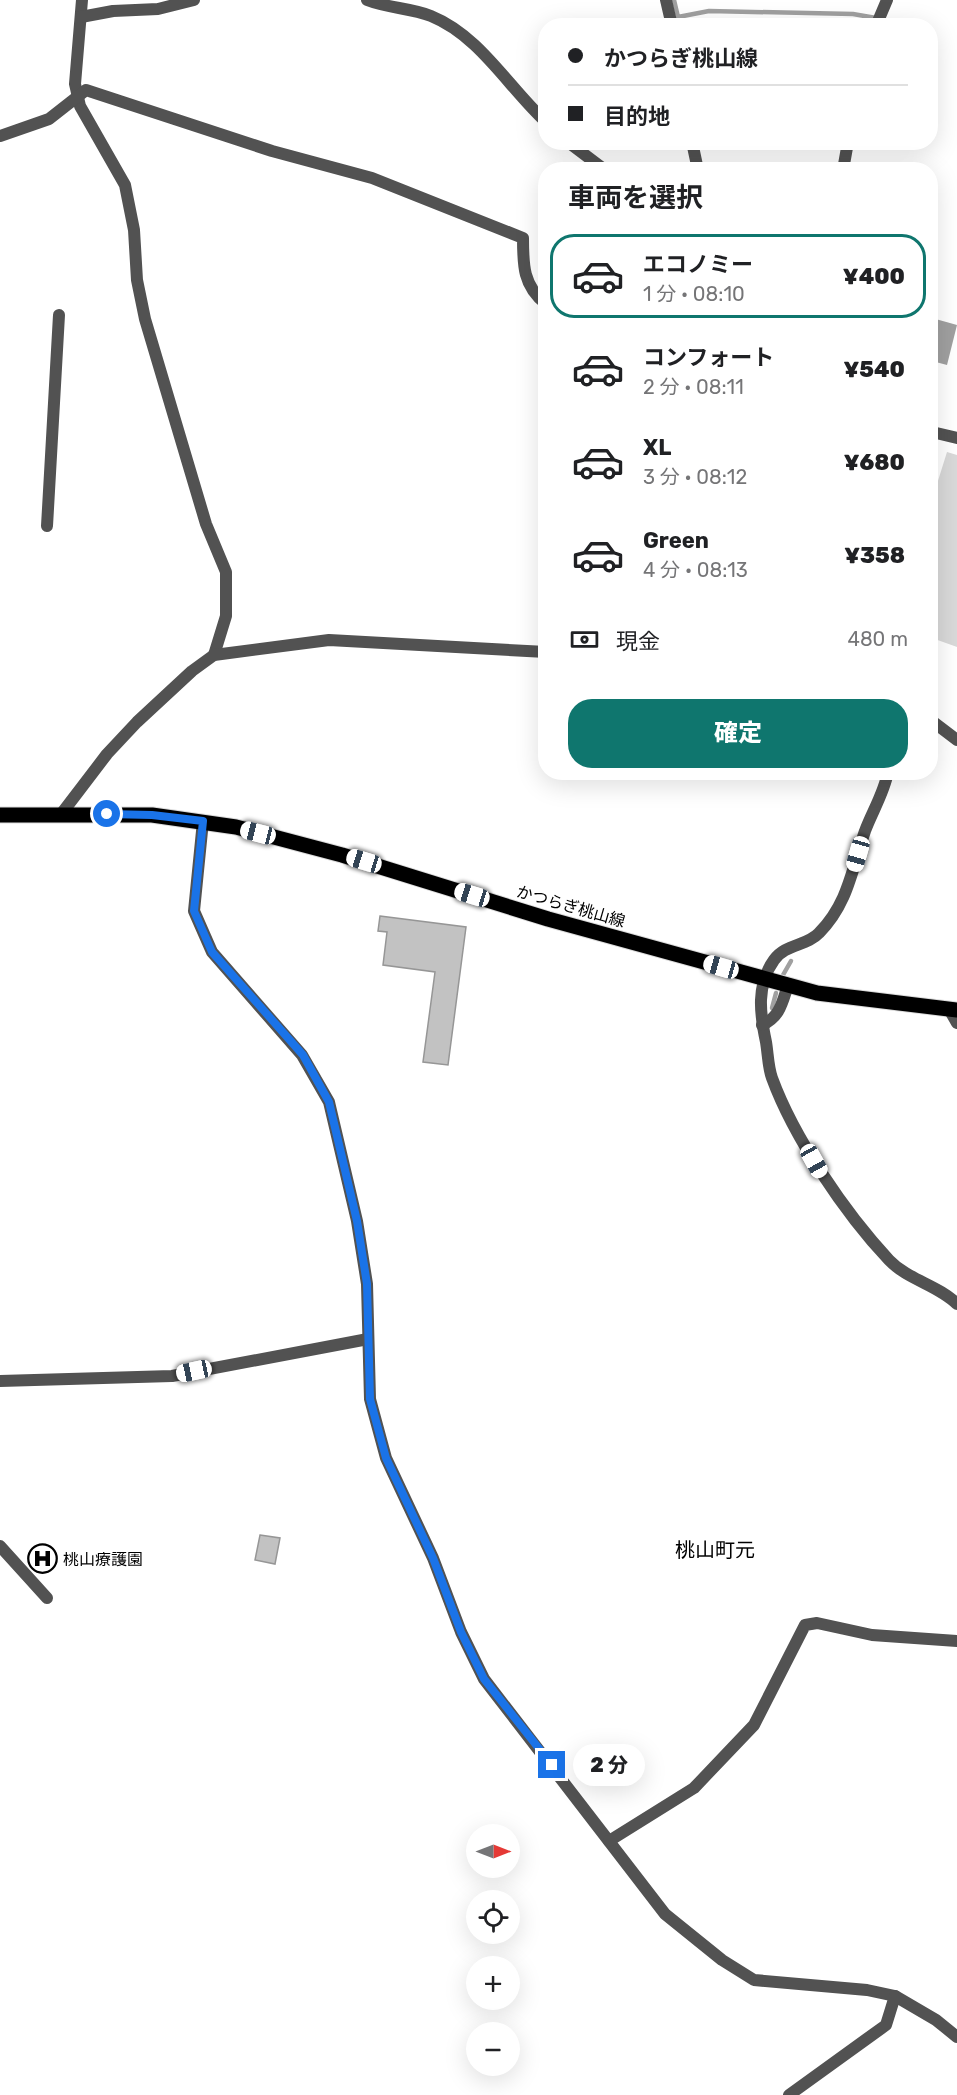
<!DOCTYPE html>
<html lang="ja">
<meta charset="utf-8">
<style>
:root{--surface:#fff;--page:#f6f6f6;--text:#202124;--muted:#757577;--line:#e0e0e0;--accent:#0f766e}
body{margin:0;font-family:Rubik,"Noto Sans JP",sans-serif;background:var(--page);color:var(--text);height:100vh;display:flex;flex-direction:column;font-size:22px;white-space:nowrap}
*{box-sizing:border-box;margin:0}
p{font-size:20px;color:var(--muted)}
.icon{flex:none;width:33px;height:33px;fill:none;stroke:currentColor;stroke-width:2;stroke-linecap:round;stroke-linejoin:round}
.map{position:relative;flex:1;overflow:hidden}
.details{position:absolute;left:538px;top:162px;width:400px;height:618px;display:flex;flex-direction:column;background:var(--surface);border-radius:24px;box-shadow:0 6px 24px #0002}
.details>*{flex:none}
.top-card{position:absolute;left:538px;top:18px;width:400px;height:132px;border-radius:24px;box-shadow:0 6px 24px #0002;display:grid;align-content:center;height:132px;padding:0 30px;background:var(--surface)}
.needle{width:39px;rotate:90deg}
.buttons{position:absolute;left:466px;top:1824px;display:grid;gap:12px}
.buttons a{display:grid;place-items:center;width:54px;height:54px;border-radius:50%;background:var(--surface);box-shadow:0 6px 24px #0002;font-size:30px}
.end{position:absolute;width:27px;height:27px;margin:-14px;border:8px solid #1a73e8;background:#fff;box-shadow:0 0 0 3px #fff}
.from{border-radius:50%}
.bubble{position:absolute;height:42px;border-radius:21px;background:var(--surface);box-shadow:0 6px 24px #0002;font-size:20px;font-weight:800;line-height:42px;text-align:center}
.car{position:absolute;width:18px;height:36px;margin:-18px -9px;border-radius:8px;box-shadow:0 0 4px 2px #0007;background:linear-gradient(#fff 24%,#345 0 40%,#fff 0 76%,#345 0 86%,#fff 0)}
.top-card b{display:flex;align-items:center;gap:21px;height:57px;font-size:22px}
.top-card b+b{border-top:2px solid var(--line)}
.top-card i{width:15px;height:15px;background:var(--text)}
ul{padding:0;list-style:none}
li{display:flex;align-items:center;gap:18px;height:84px;margin:0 12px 9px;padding:0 18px;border:3px solid transparent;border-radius:24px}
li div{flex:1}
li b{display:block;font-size:22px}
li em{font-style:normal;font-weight:800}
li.active{border-color:var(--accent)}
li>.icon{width:54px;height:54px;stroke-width:1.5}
h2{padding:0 30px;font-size:27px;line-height:72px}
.pay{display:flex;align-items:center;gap:15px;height:66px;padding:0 30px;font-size:22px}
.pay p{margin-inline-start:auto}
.cta{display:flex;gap:12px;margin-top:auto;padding:12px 30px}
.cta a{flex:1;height:69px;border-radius:24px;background:var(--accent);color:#fff;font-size:24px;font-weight:800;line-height:69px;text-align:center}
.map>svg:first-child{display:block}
.green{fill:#d9d9d9}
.water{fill:#a0a0a0}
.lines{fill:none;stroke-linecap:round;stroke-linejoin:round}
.stream{stroke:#a0a0a0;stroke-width:4.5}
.building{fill:#c2c2c2;stroke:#969696;stroke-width:1.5}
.primary-casing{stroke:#dbdbdb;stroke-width:17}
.minor{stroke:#525252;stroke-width:12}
.primary{stroke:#000;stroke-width:15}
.route{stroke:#1a73e8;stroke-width:8}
.labels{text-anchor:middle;stroke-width:4.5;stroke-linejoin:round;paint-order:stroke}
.street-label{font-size:16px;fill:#000;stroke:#fff}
.poi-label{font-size:16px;fill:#000;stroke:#fff;text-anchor:start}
.quarter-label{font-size:20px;fill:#000;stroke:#fff}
</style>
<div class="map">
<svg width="957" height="2095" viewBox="0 0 957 2095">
<rect width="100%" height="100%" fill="#fff"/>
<!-- green -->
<path class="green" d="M947 452 957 455V647L932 638V500Z"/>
<!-- water -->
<path class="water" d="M932 318 957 325 947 365 932 361Z"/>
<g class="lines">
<!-- stream -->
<g class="stream">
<path d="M674 0 678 17 709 11 853 14 876 18"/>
<path d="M783 975 791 961"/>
<path d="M772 1008 776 993"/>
</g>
</g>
<!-- building -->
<g class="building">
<path d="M380 916 466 927 448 1065 423 1062 435 972 383 965 387 932 378 931Z"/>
<path d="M260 1535 280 1538 275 1564 255 1560Z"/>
</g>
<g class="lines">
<defs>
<path id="primary" d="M0 815H152L236 827 342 855 548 919 788 985 817 993 957 1010"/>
</defs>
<!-- primary casing -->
<use href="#primary" class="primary-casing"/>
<!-- minor -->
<g class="minor">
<path d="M82 0 75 84 80 106 125 185 134 230 137 280 145 319 206 524 226 572V616L214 655"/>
<path d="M367 0C387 8 411 8 431 16 480 36 508 87 546 122"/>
<path d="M666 0 672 26"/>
<path d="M81 17 113 11 158 9 194 0"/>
<path d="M876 26 887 0"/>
<path d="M0 136 49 119 86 90 272 151 372 178 523 238C523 265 523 286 546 304"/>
<path d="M568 142 605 170"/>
<path d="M692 142 698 170"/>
<path d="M843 170 848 142"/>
<path d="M932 432 957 438"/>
<path d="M47 526 59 315"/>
<path d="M932 721 957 740"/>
<path d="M888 772C884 793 872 812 865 831 852 869 848 904 819 933 807 946 785 944 774 960 756 985 760 1014 766 1042 768 1054 768 1067 772 1078 794 1138 845 1213 889 1260 908 1280 938 1285 957 1304"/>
<path d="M62 813 107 754 137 722 192 671 214 655 329 640 546 652"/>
<path d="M203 821 194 911 212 952 302 1055 329 1102 357 1221 367 1284 370 1399 386 1458 433 1558 461 1632 484 1679 665 1914 722 1960 754 1980 867 1990 895 1996 936 2020 957 2037"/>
<path d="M949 1009 957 1023"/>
<path d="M762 1025C780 1017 782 1003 788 985"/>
<path d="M0 1381 172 1376 368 1339"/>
<path d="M0 1546 47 1598"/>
<path d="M609 1841 694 1788 754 1725 805 1625 817 1623 872 1635 957 1641"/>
<path d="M789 2095 886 2025 895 1996"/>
</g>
<!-- primary -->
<use href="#primary" class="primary"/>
</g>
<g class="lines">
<!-- route -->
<path class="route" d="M107 814 152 815 203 821 194 911 212 952 303 1055 329 1102 357 1221 367 1284 370 1399 386 1458 433 1558 461 1632 484 1679 552 1765"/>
</g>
<!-- icons -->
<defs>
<symbol id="hospital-ring" viewBox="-11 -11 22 22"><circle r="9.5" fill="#fff" stroke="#000" stroke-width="1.5"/><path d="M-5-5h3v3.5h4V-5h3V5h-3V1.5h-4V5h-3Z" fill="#000"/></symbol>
</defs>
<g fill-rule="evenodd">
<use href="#hospital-ring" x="26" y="1542" width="33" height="33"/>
</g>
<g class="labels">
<!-- street labels -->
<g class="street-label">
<text transform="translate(571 906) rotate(16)" y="6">かつらぎ桃山線</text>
</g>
<!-- poi labels -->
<g class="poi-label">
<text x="63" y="1565">桃山療護園</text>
</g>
<!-- quarter labels -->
<g class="quarter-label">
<text x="715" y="1557">桃山町元</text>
</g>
</g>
</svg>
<div class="buttons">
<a><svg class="needle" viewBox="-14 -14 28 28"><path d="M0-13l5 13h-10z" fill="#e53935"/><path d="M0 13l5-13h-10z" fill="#757577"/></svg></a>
<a><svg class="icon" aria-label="locate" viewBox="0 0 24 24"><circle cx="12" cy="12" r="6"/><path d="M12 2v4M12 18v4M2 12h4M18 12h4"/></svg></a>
<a>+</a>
<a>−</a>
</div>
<i class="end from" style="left:107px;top:814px"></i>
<i class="end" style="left:552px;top:1765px"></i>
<div class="bubble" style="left:573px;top:1744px;width:72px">2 分</div>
<i class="car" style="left:258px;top:833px;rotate:284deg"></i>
<i class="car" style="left:858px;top:854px;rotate:196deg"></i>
<i class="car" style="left:364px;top:861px;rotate:287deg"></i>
<i class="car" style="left:472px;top:895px;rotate:287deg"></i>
<i class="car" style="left:721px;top:967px;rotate:286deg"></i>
<i class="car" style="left:814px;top:1161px;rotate:151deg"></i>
<i class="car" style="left:194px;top:1371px;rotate:258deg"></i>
<div class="top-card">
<b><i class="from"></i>かつらぎ桃山線</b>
<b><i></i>目的地</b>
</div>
<section class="details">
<h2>車両を選択</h2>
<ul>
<li class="active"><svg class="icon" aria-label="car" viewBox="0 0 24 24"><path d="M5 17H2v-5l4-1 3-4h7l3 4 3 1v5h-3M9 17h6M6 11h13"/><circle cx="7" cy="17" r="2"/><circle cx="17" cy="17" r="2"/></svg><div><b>エコノミー</b><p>1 分 · 08:10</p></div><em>¥400</em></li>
<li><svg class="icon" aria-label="car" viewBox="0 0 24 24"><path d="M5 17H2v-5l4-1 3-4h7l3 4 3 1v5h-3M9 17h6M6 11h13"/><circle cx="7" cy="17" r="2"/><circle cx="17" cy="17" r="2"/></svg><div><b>コンフォート</b><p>2 分 · 08:11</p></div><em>¥540</em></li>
<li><svg class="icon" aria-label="car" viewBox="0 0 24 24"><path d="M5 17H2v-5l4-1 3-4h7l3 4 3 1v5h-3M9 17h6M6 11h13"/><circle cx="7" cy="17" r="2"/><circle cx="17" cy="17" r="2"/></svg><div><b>XL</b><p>3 分 · 08:12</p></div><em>¥680</em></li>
<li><svg class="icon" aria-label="car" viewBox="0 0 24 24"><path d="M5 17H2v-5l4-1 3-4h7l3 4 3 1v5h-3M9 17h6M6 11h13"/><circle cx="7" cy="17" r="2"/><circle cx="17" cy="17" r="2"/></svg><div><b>Green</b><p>4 分 · 08:13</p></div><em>¥358</em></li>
</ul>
<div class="pay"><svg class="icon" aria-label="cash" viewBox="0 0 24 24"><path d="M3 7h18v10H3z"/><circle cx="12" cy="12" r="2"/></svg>現金<p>480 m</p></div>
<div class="cta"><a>確定</a></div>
</section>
</div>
